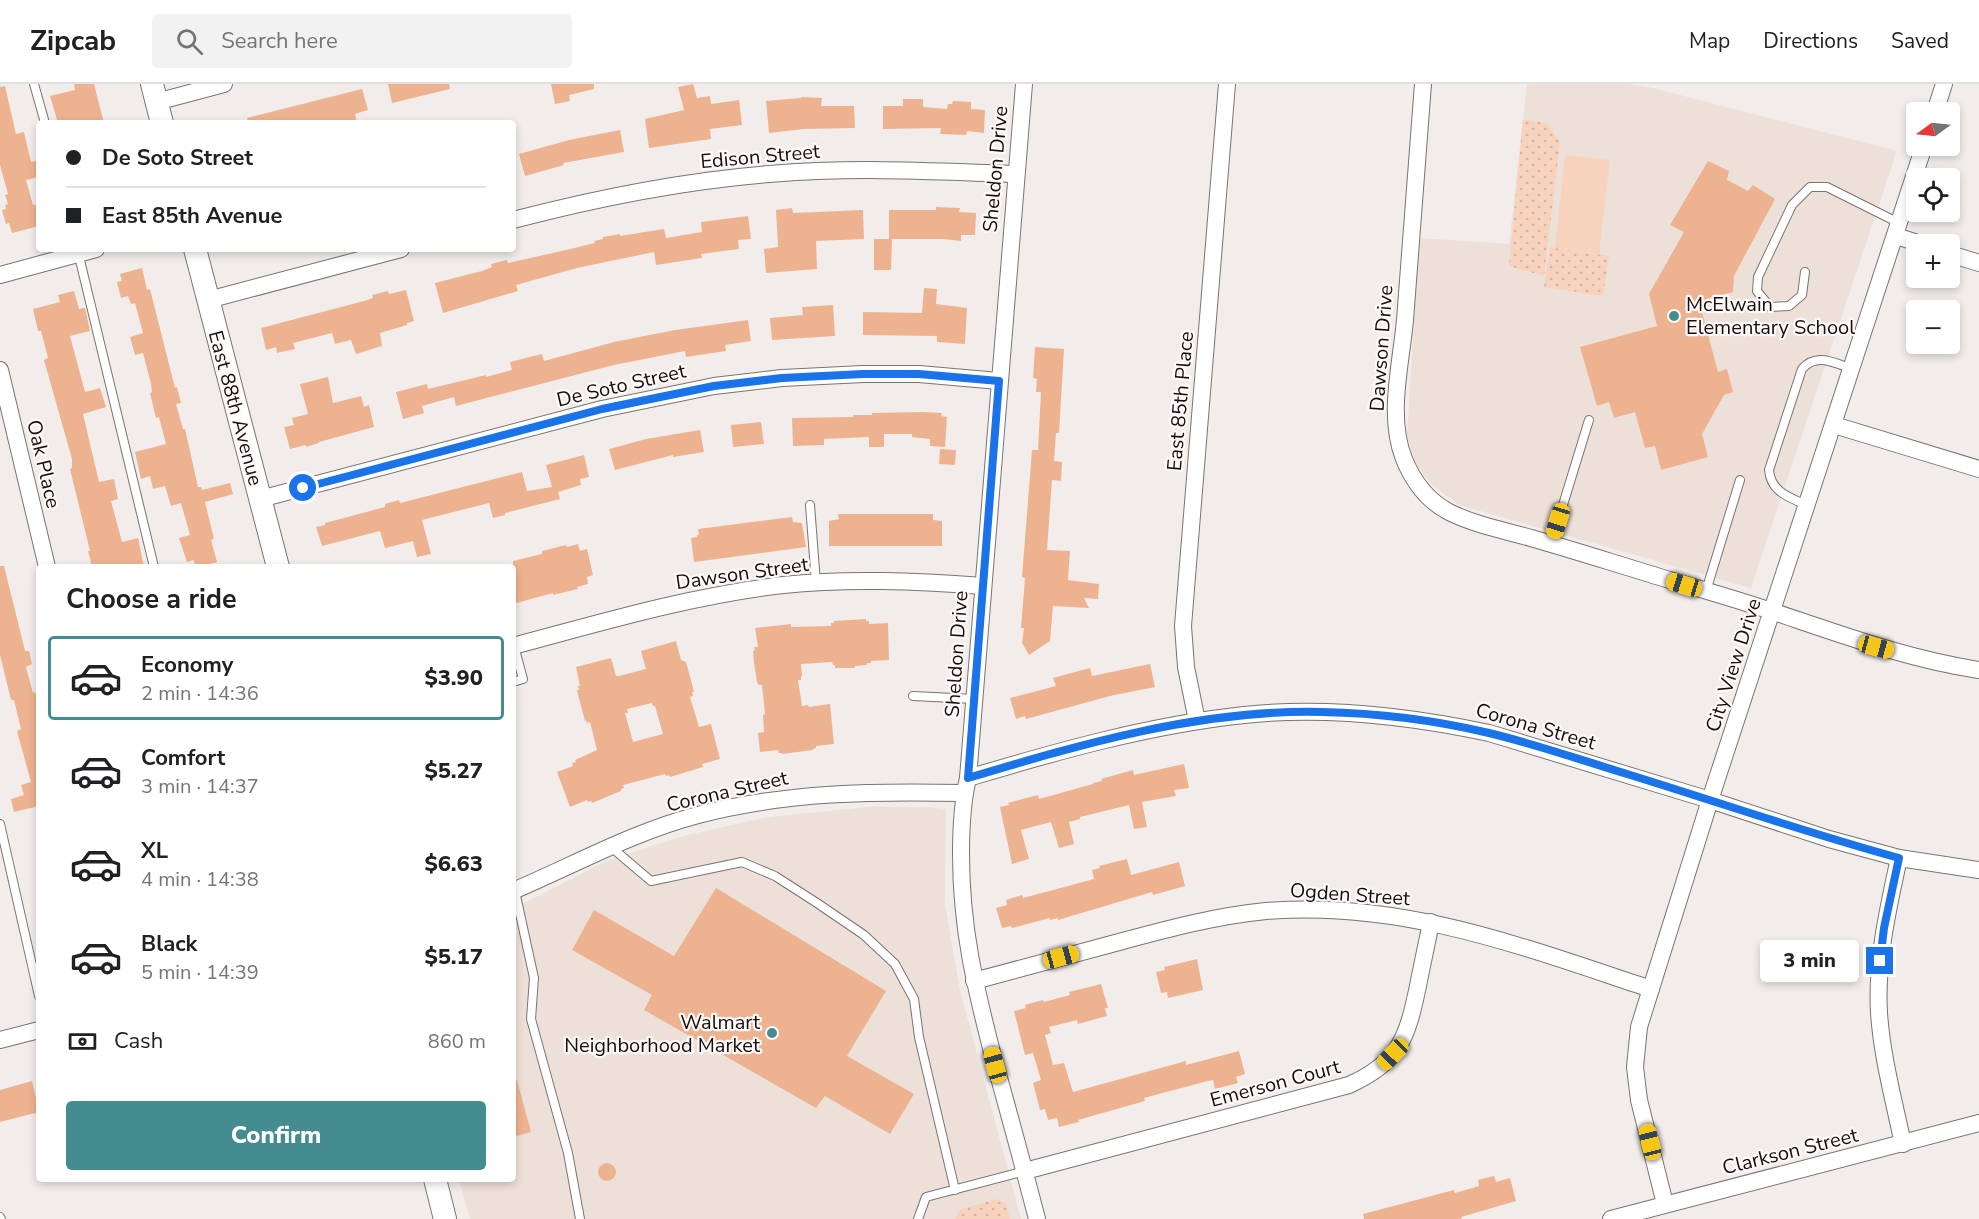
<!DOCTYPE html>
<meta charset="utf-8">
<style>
:root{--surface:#fff;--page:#f2f2f2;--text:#202124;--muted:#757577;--line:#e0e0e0;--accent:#458c91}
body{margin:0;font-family:"Nunito Sans",sans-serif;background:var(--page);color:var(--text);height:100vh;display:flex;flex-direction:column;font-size:22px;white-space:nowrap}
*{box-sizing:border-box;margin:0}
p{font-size:20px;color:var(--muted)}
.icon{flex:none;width:33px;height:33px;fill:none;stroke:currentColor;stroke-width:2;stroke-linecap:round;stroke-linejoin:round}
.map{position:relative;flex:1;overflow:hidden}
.details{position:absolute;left:36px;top:480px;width:480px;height:618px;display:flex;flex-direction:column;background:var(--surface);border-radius:6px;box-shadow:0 3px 9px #0003}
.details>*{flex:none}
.banner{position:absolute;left:36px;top:36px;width:480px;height:132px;border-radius:6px;box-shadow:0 3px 9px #0003;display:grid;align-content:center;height:132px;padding:0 30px;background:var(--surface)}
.needle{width:39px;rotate:255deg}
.buttons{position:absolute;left:1906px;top:18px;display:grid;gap:12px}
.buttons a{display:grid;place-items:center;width:54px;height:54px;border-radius:6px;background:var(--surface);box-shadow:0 3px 9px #0003;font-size:30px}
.end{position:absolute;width:27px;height:27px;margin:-14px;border:8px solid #1a73e8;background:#fff;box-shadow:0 0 0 3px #fff}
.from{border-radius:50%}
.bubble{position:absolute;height:42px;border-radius:6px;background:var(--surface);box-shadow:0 3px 9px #0003;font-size:20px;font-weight:800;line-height:42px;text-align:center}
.car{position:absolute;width:18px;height:36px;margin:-18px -9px;border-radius:8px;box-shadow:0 0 4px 2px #0007;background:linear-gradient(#f5c518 24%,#345 0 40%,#f5c518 0 76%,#345 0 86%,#f5c518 0)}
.banner b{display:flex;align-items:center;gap:21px;height:57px;font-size:22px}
.banner b+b{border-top:2px solid var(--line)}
.banner i{width:15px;height:15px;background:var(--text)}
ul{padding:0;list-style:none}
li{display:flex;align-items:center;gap:18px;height:84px;margin:0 12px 9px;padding:0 18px;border:3px solid transparent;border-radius:6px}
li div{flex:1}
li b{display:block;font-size:22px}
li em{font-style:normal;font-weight:800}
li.current{border-color:var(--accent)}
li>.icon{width:54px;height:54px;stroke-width:1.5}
h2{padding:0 30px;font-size:27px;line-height:72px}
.pay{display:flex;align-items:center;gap:15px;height:66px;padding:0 30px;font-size:22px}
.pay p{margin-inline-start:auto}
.cta{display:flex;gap:12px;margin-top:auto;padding:12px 30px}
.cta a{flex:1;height:69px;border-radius:6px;background:var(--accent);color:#fff;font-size:24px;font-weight:800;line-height:69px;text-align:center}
header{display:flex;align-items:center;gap:36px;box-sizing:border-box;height:84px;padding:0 30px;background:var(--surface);border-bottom:2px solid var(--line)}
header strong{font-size:28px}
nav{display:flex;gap:33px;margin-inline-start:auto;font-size:21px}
.search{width:420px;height:54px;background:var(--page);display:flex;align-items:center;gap:15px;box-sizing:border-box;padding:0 21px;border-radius:6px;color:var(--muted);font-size:22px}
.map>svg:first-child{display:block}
.built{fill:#ede0d8}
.grass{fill:url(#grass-dots)}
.garden{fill:#f7d2bd}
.building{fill:#edb390;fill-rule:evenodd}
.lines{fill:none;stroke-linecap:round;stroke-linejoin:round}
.lane-casing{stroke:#797471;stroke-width:10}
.street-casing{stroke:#797471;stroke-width:18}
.secondary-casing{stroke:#797471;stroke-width:24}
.lane{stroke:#fff;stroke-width:8}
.street{stroke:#fff;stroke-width:16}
.secondary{stroke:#fff;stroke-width:22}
.route{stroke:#1a73e8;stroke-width:8}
.poi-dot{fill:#458c91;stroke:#fffaf8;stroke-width:2}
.labels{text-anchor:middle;stroke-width:4.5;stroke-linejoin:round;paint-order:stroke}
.street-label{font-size:20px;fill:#12100f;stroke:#fffaf8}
.poi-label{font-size:20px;fill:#12100f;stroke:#fffaf8;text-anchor:start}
</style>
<header>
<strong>Zipcab</strong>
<div class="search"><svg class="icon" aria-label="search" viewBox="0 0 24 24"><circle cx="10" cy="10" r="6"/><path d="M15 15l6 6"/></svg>Search here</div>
<nav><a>Map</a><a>Directions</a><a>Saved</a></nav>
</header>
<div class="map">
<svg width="1979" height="1135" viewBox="0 0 1979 1135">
<defs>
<pattern id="grass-dots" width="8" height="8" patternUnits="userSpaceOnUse" patternTransform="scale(1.5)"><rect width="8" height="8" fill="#f7d2bd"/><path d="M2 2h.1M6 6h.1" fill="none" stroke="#d3b3a1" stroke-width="1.8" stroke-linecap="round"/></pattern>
</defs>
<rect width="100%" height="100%" fill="#f2edea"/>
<!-- built -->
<g class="built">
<path d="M1527 0H1627L1649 3 1897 67 1751 504 1459 421 1432 401 1415 378 1407 351 1419 154 1509 160Z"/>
<path d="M867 723H928L946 725 945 820 960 906 1021 1135H470L459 1095H513V825L606 777 687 751 769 733Z"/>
</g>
<!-- grass -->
<g class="grass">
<path d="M1523 36 1546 39 1560 58 1544 192 1509 182Z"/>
<path d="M1550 163 1609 172 1603 212 1544 203Z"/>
<path d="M997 1115 1006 1120 1010 1135H955L961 1125Z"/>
</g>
<!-- garden -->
<path class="garden" d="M1565 71 1610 76 1599 170 1555 164Z"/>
<!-- building -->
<g class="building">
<path d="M74 0H94L104 39H58L50 12 75 6Z"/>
<path d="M388 0H449L450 5 392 19Z"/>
<path d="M551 0H594V5L569 11 570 17 555 20Z"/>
<path d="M693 0 697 14 710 12 711 20 739 16 742 41 710 45 711 55 649 64 645 35 684 26 678 3Z"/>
<path d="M5 2 16 50 24 48 31 78 39 76V93L26 96 33 121 39 120V142L12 149 9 139 6 140 2 126 6 125 5 121 8 120 5 111 8 110 0 81V3Z"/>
<path d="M362 5 368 26 355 30 357 39H248L247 34Z"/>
<path d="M801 13 822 14 821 22H854L855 44 804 45 769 49 766 17 801 14Z"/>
<path d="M903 15H923V23L947 25 948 20H952L953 17 971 18V25L985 26 984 49 967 47 966 51 940 50 941 44 883 45V22H903Z"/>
<path d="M620 46 624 68 563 79 564 81 525 92 519 70 569 56Z"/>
<path d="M1708 77 1729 87 1727 96 1748 107 1753 101 1775 115 1734 192 1733 208 1699 217 1718 288 1727 285 1733 308 1724 311 1702 350 1708 373 1661 386 1655 362 1645 364 1635 328 1614 334 1609 318 1597 322 1580 263 1657 242 1649 210 1684 148 1670 141Z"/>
<path d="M936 123 960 124 959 128 976 129 975 151H961V157L943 155H889V126H936Z"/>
<path d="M792 124 793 129 863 126 864 155 816 157 817 185 766 189 764 165 778 163 776 126Z"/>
<path d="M748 132 751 155 738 156 739 165 701 170 702 174 656 181 654 168 577 184 516 201 518 207 443 229 435 199 482 187 492 183 491 180 507 176 508 179 570 165 595 159 594 157 603 155V153L620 150V152L664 145 666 154 702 148 701 138Z"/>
<path d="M874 155H892L891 186H874Z"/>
<path d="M142 184 147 206 150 205 175 304 177 303 181 319 176 320 183 345H185L198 403H201L202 406 230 399 233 410 205 418 214 455 211 456 217 478 197 483H195L194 476 187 478 179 454 190 451 181 419 171 422 165 402 153 405 150 392 141 395 135 368 166 360 159 333 156 334 150 309 152 308 151 300 143 269 135 271 130 253 143 249 135 219 131 220 128 212 121 214 117 198 122 197 120 190Z"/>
<path d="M924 204 937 205 936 220 967 224 965 260 937 258V252L863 251V228L922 229Z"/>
<path d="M406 206 414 237 407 239V241L380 249 382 262 356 270 351 256 335 260 332 249 293 259 295 265 277 269 276 263 266 266 261 244 364 217 373 214 372 211 388 207 389 210Z"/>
<path d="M74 207 79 225 85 224 90 247 70 252 85 308 100 304 106 323 83 330 99 398 114 395 118 415 111 417 122 458 138 454 144 483H92L88 467H90L70 385 72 384V375L44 276 48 274 41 247H38L33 225 60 218 58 211Z"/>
<path d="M833 221 835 252 772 256 770 234 803 231 802 223Z"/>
<path d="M748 236 751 257 725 261 726 267 686 273 685 267 614 281 456 322 454 313 422 322 424 329 403 335 396 308 427 300 428 305 486 291V293L512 286 510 278 542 270 544 277 614 258 675 246Z"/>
<path d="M1035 263 1064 265 1059 349H1056L1054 377 1062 378 1061 397 1052 396 1047 466 1070 467 1068 496 1099 500 1098 515 1084 514 1089 524 1053 522 1050 557 1029 571 1022 559 1024 544H1021L1025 494 1022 493 1032 366H1038L1041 308H1036L1037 295 1033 294Z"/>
<path d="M328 293 333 319 361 312 364 323 369 321 374 343 319 358V359L306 363V361L290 365 284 343 294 341 292 334 308 330 300 300Z"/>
<path d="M923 328 942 329 941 332 947 333 945 363 930 362V355L912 353V350H884V363H869V353L824 355V361L793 362 792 334 853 333V331H872V329Z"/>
<path d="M761 338 764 360 733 363 731 341Z"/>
<path d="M700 346 704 368 673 373V371L615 386 609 365 646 355Z"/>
<path d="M940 365 956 366 955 381 939 380Z"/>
<path d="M584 371 589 393 580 395 581 401 558 408 560 415 505 429V431L493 434 489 419 422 436 431 470 417 473 413 457 385 464 380 447 322 462 316 443 325 441V439L385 423V420L399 416 400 419 522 388 527 407 552 403 546 381Z"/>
<path d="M838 430H933V436L942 437V462H829V437L839 435Z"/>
<path d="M792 433 793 438 802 439 806 463 694 478 691 454 697 453V451H699L698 445Z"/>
<path d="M578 460 580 467 587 465 593 491 587 493 588 500 577 503 578 505 553 511V509L513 520V477L542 470V467L566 461 567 463Z"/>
<path d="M0 482H4L25 567H29L32 580 26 583 33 609 35 608 39 622V722L14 728 11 715 24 711 21 701 31 698 17 647 21 645 14 616H11L0 571Z"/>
<path d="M866 535V537H869V540L888 539 889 576 871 577V579H867V581L855 582V584H835V581H833L832 578 801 580 802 592 801 593V596H798L802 622 808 621 809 623 830 620 834 660 816 662V664L813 665V666L782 670V669H779L778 666 760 668 758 649 764 648 763 631 765 630 762 601H759L757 598 754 579 753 567 755 566 754 563H758L755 544 791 540V543L831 542V539H834V537Z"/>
<path d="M676 557 681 576 686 578 691 596 694 608H692L693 612 690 613 699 643 711 640 720 675 702 680 703 683 670 693 669 691 666 692 665 690 623 701 624 704 621 705V707L592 719 591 717 588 718 587 716 570 723 557 688 573 682 572 679 576 678 575 676 597 666 590 638 587 639 586 636 585 637 580 618 577 606H579L578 602H580L576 583 611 574 616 592H619L646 585 641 567ZM652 619 653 622H655L663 650 633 658 625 629H628L627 625Z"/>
<path d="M1150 580 1155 603 1110 612 1026 635 1025 632 1016 635 1010 614 1056 602 1053 594 1090 584 1092 592Z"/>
<path d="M1184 680 1189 704 1174 706 1176 712 1142 718 1147 743 1134 745 1129 721 1080 733V735L1069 738 1074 760 1059 764 1051 738 1021 746 1029 775 1012 780 1000 723 1009 721 1008 719 1038 711 1039 715 1093 700V699L1102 697 1101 695 1133 686 1134 691Z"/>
<path d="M1127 775 1131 791 1179 778 1185 802 1153 811 1152 808 1058 836V834L1050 836V834L1012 844 1011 842 1002 844 996 824 1007 821 1006 816 1022 811 1023 814 1094 795 1092 786 1100 784 1099 782Z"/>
<path d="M716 804 886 907 847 972 914 1010 890 1050 825 1012 816 1024 644 926 652 911 572 866 594 826 674 872Z"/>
<path d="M1197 875 1203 906 1168 914 1167 908 1161 909 1156 888 1165 886 1164 883Z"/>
<path d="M1101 900 1108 924H1105L1107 932 1078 940 1077 936 1049 943 1051 949 1045 951 1053 981 1064 979 1073 1008 1186 977V981L1239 967 1245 990 1236 993 1238 999 1215 1005 1213 996 1204 998 1144 1014 1145 1017 1078 1036 1079 1038 1059 1043 1057 1034 1048 1036 1045 1025 1040 1026 1033 999 1041 996 1033 969 1025 971 1014 927 1026 924 1025 921 1043 916 1044 918 1070 911 1069 908Z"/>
<path d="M513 996H517L531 1048 513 1053Z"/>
<path d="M32 997 39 1028 0 1038V1006Z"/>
<circle cx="607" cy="1088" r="9"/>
<path d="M1494 1092 1496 1098 1510 1094 1516 1117 1461 1133 1462 1135H1364L1363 1130 1454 1106 1455 1109 1479 1102 1478 1096Z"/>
</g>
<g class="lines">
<defs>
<g id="lane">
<path d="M34 0 45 39"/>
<path d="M78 168 154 483"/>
<path d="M1805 188 1802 211 1789 222 1770 223 1757 207 1758 193 1792 121 1810 103H1827L1899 139"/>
<path d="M810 421 816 499"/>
<path d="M1808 422C1790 413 1771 409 1769 386L1802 285C1816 268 1835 279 1852 285"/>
<path d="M1551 460 1589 336"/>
<path d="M1706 507 1740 396"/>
<path d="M513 598 523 595 514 562"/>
<path d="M913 612 974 615"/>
<path d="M0 740 39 912"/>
<path d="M611 763 651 797 742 778 775 792 817 819 864 851 895 880 914 915 919 953 955 1106"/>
<path d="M515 807 534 894 531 935 568 1069 580 1135"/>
<path d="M0 1133 1 1135"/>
<path d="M918 1135 926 1113 1025 1087"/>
</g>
<g id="street">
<path d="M1024 0 968 694C962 719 961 745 961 770 961 844 975 902 993 972 1008 1026 1023 1081 1037 1135"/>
<path d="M1423 0C1417 79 1411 157 1405 236 1401 281 1387 332 1404 375 1413 397 1428 417 1449 428 1475 441 1503 446 1531 454 1566 464 1601 475 1637 486 1681 500 1727 512 1771 527 1840 550 1907 575 1979 586"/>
<path d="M156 18 224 0"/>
<path d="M1935 28 1944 0"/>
<path d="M513 136C597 114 682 97 769 90 851 83 933 87 1015 90"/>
<path d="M1896 152 1921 160"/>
<path d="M1950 170 1979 179"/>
<path d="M0 191 96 165"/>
<path d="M208 216 401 165"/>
<path d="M0 286 47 483"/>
<path d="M1834 341 1979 385"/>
<path d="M260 415 602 325 714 302 782 294 863 290H919L999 297"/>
<path d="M513 562C603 538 690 512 783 501 849 494 916 497 983 502"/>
<path d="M1197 637 1186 583 1183 542 1227 0"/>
<path d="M968 694C1058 667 1150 641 1244 631 1326 622 1409 632 1489 649L1710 716 1829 755 1899 774 1979 786"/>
<path d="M1899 774C1888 825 1876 876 1879 929 1882 973 1894 1017 1903 1060"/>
<path d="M513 807C574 781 633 748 698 731 786 708 874 707 964 709"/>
<path d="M974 897C1022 884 1070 871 1119 858 1167 845 1215 832 1266 827 1403 816 1523 863 1651 905"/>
<path d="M0 956 39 946"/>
<path d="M1025 1087 1349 1001C1400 978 1407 954 1418 902 1422 881 1427 859 1431 838"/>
<path d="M1665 1120 1639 1016 1635 983 1639 943 1710 716 1924 62"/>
<path d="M1611 1135 1979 1039"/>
</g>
<g id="secondary">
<path d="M152 0 162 39"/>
<path d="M195 165 278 483"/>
<path d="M435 1095 445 1135"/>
</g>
</defs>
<!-- lane casing -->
<use href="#lane" class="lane-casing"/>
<!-- street casing -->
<use href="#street" class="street-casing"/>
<!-- secondary casing -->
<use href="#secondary" class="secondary-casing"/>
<!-- lane -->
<use href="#lane" class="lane"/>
<!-- street -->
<use href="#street" class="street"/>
<!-- secondary -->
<use href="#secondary" class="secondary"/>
</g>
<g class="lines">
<!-- route -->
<path class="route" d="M303 404 602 325 714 302 782 294 863 290H919L999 297 968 694C1082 660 1201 625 1322 628 1378 629 1434 636 1489 649 1535 660 1581 676 1627 690 1718 718 1807 749 1899 774L1884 844 1880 877"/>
</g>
<!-- markers -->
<g class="poi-dot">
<circle cx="1674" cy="232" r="6"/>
<circle cx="772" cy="949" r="6"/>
</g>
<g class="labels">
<!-- street labels -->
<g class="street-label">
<text transform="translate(760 72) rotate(-5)" y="7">Edison Street</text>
<text transform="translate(995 85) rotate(-85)" y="7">Sheldon Drive</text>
<text transform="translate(1381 264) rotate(-86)" y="7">Dawson Drive</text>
<text transform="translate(621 301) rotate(-13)" y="7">De Soto Street</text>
<text transform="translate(1180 317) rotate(-85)" y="7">East 85th Place</text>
<text transform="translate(236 324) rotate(75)" y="7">East 88th Avenue</text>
<text transform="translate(44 380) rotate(77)" y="7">Oak Place</text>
<text transform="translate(742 489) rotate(-8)" y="7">Dawson Street</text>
<text transform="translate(956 570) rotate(-86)" y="7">Sheldon Drive</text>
<text transform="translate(1733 581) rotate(-72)" y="7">City View Drive</text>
<text transform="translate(1536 642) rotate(16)" y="7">Corona Street</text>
<text transform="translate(727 707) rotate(-13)" y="7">Corona Street</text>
<text transform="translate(1350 810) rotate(4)" y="7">Ogden Street</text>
<text transform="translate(1275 999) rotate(-15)" y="7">Emerson Court</text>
<text transform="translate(1790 1067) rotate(-14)" y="7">Clarkson Street</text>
</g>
<!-- poi labels -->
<g class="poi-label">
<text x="1686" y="227">McElwain<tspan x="1686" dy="23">Elementary School</tspan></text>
<text x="760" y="945" text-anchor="end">Walmart<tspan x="760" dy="23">Neighborhood Market</tspan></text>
</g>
</g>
</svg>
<div class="buttons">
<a><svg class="needle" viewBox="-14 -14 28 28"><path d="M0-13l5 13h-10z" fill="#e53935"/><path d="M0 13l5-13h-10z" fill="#757577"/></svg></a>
<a><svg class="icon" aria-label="locate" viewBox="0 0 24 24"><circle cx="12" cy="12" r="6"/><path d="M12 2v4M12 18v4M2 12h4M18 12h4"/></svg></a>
<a>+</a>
<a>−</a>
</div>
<i class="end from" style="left:303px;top:404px"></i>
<i class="end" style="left:1880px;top:877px"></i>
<div class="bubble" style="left:1760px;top:856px;width:99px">3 min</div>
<i class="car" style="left:1558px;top:437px;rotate:197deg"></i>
<i class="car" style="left:1684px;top:501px;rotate:287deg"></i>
<i class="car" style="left:1876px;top:563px;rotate:105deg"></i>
<i class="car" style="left:1061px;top:873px;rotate:75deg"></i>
<i class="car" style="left:1393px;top:970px;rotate:224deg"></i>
<i class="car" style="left:995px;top:981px;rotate:345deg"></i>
<i class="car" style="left:1650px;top:1058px;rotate:346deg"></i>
<div class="banner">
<b><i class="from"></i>De Soto Street</b>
<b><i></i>East 85th Avenue</b>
</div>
<section class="details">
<h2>Choose a ride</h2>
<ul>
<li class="current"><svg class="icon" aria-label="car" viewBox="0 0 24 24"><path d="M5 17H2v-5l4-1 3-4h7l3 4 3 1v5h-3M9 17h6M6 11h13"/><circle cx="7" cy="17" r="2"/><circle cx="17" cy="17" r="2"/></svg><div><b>Economy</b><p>2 min · 14:36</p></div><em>$3.90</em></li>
<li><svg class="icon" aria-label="car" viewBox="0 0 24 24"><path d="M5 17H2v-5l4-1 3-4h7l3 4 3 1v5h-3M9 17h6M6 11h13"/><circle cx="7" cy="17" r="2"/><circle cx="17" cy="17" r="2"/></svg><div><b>Comfort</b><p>3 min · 14:37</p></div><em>$5.27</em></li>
<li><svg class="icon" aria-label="car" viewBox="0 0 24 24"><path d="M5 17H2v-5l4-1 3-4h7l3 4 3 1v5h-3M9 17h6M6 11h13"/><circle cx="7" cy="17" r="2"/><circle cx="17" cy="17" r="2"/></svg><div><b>XL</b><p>4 min · 14:38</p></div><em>$6.63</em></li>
<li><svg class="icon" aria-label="car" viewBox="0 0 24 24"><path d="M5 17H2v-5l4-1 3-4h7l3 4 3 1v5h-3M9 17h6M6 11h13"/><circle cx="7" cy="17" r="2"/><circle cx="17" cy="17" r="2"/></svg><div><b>Black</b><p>5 min · 14:39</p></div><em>$5.17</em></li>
</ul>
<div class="pay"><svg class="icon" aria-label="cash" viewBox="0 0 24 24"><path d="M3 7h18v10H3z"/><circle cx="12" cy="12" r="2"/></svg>Cash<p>860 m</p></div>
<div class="cta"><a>Confirm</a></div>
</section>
</div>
